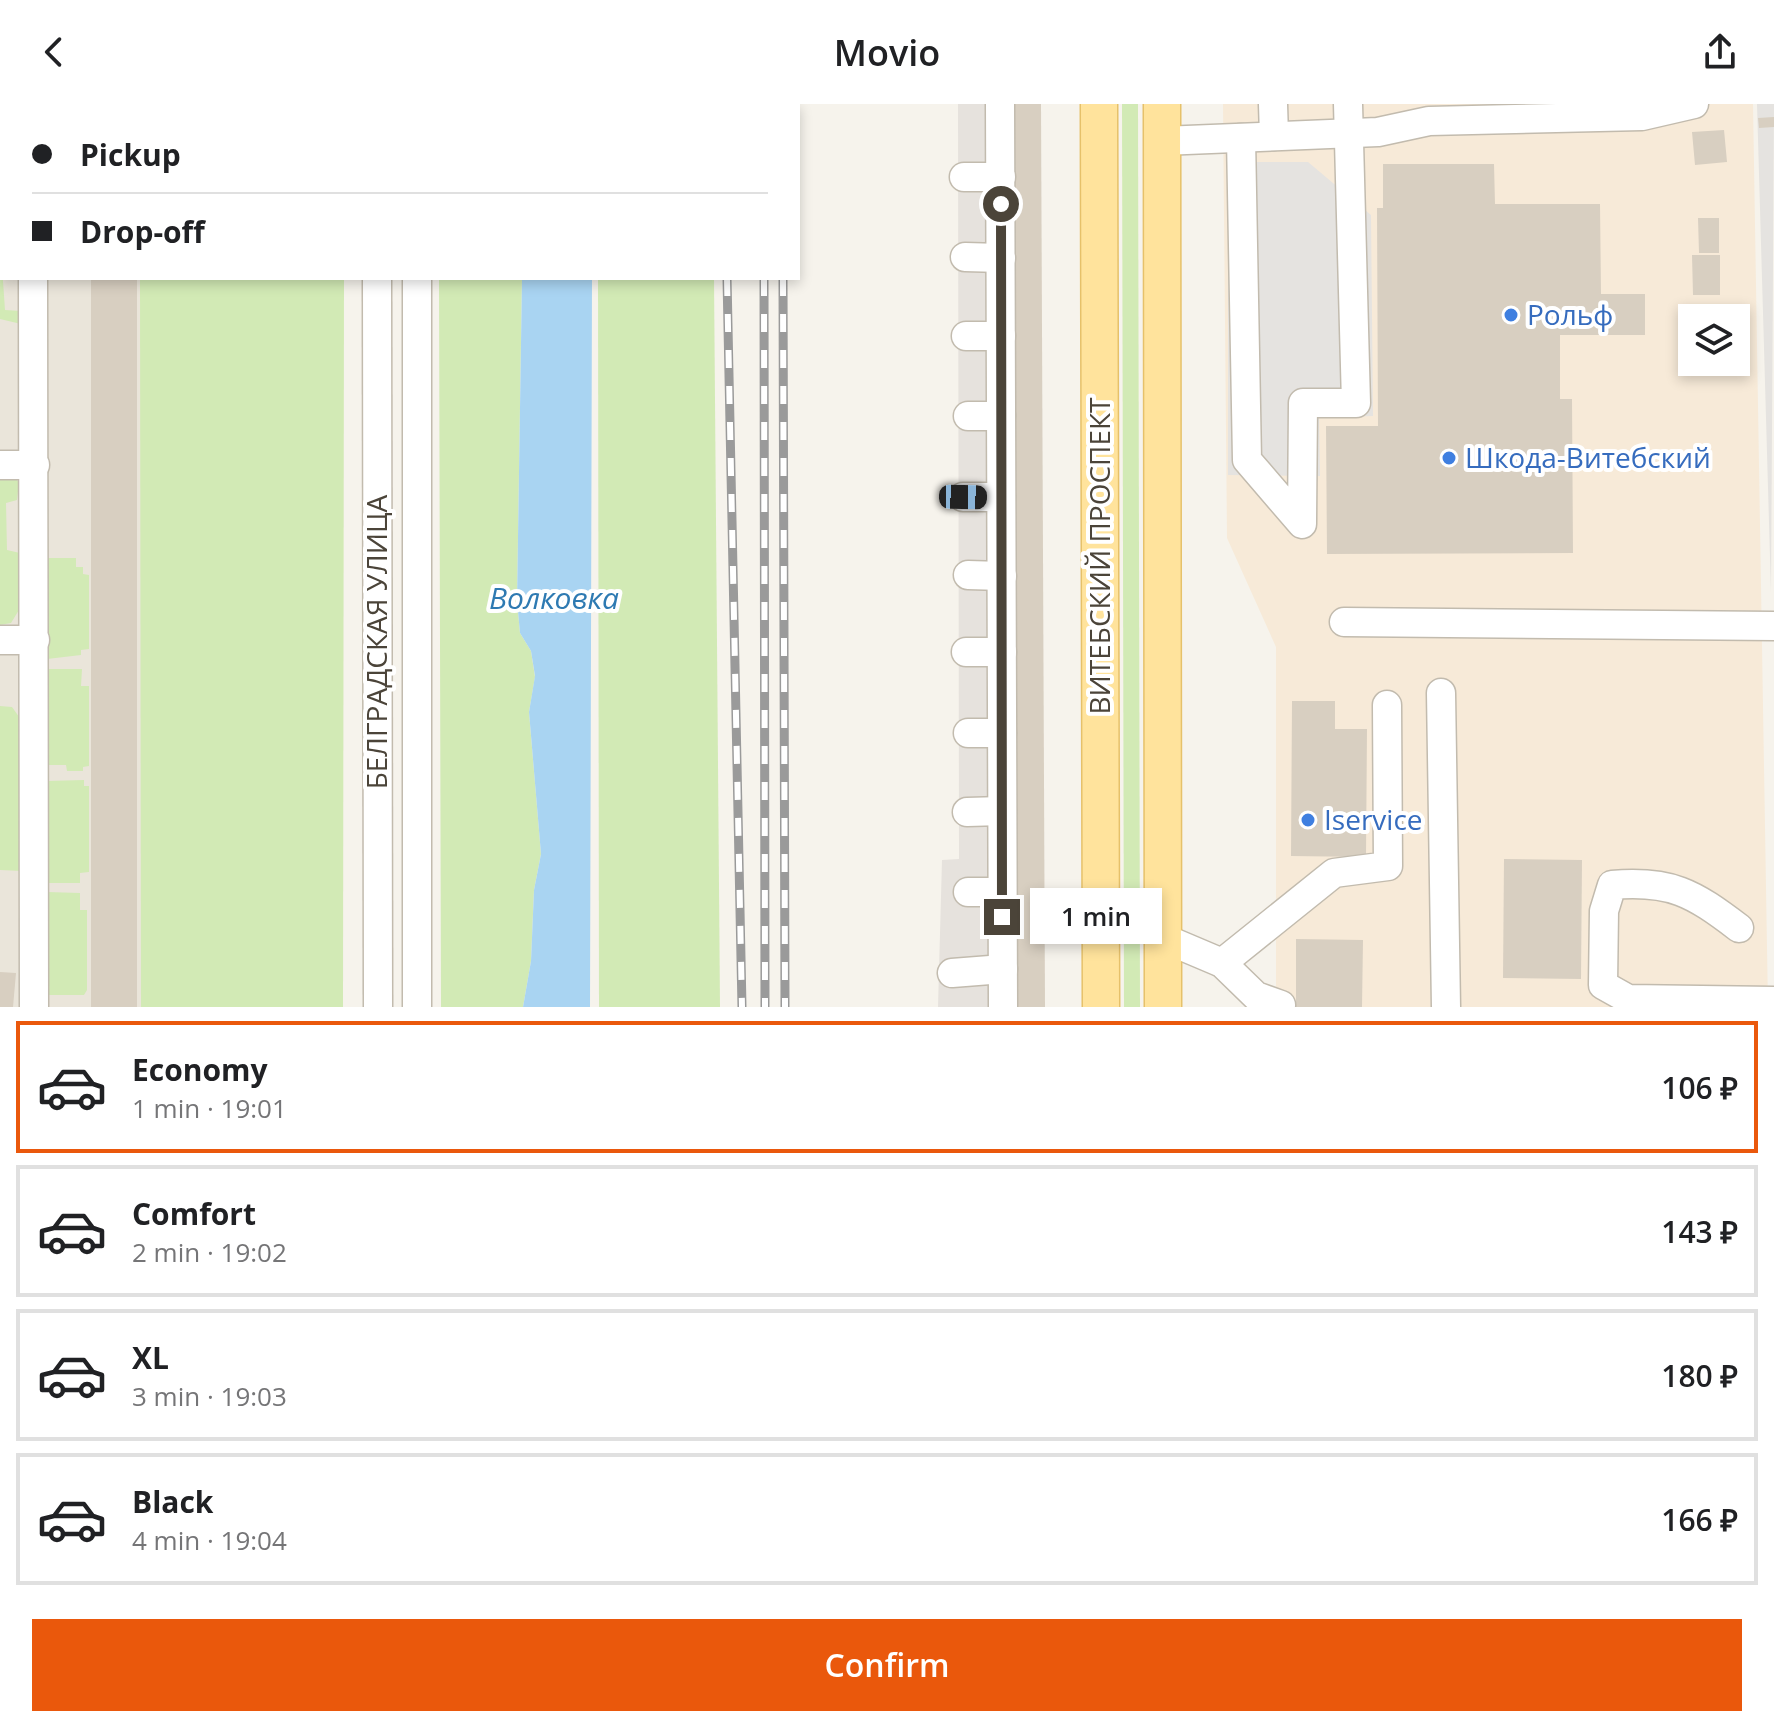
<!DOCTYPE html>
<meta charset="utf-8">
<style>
:root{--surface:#fff;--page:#f2f2f2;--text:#202124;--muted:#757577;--line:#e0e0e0;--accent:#ea580c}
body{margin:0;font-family:"Open Sans",sans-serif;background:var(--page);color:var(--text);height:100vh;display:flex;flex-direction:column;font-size:30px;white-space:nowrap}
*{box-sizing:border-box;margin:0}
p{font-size:26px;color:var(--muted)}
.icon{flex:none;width:44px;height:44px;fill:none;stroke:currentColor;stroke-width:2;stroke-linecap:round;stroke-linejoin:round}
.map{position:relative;height:903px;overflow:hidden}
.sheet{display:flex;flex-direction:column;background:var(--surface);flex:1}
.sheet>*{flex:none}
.banner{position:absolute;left:0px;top:0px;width:800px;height:176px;box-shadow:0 4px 12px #0003;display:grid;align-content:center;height:176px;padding:0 32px;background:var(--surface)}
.fabs{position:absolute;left:1678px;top:200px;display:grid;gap:16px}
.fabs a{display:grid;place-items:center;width:72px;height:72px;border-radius:0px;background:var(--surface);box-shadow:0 4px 12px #0003;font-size:40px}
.end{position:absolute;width:36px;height:36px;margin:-18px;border:10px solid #4b4439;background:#fff;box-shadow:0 0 0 4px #fff}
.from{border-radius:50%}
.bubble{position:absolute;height:56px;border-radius:0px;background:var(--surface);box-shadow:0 4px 12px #0003;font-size:26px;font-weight:600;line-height:56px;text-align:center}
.car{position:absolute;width:24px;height:48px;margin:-24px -12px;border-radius:10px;box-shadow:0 0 6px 2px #0007;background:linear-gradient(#222 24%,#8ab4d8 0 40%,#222 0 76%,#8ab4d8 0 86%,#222 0)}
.banner b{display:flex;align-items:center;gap:28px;height:76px;font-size:30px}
.banner b+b{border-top:2px solid var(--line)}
.banner i{width:20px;height:20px;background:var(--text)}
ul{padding:14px 0 0;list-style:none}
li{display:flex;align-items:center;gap:24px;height:132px;margin:0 16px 12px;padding:0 16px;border:4px solid var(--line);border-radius:0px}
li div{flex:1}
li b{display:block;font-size:30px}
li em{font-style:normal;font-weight:600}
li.active{border-color:var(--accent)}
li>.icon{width:72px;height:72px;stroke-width:1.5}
.button{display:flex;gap:16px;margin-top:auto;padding:16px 32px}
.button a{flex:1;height:92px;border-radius:0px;background:var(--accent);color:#fff;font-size:32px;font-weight:600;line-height:92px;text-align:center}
header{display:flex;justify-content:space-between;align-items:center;height:104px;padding:0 32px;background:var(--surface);font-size:36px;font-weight:600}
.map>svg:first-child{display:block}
.residential{fill:#eae5da}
.commercial{fill:#f7ead8;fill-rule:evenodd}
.industrial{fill:#e6e2dd}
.green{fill:#d2eab5}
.parking{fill:#e5e3e0}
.water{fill:#a9d4f2}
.building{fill:#d8cfc1}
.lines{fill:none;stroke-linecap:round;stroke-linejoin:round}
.minor-casing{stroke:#c2bbae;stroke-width:31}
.major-casing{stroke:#e6c16a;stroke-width:39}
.minor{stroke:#fff;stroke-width:28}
.major{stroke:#ffe39c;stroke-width:36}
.rail-casing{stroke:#9a9a9a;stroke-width:9}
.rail{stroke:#fff;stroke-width:6;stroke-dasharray:18;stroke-linecap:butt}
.route{stroke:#4b4439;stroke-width:10}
.shop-dot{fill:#3f7fe0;stroke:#fff;stroke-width:3}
.labels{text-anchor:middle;stroke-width:8;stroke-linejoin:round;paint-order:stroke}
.shop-label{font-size:28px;fill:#366cbe;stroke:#fff;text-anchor:start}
.street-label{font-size:28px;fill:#4b4439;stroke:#fff}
.water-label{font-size:30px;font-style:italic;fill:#2e7ab2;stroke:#fff}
</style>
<header><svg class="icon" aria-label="back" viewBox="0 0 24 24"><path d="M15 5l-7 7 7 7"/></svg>Movio<svg class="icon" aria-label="share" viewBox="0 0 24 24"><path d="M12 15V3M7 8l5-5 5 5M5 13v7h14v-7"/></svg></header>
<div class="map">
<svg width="1774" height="903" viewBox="0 0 1774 903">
<rect width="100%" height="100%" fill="#f6f3ec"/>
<!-- residential -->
<path class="residential" d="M0 0H68L2 2V174H160L163 903H0Z"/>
<!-- commercial -->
<path class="commercial" d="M1223 0H1753L1768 903H1269L1276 896V543L1227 434ZM1692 214H1736V258H1692Z"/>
<!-- industrial -->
<path class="industrial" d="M958 0H1040L1042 903H938L942 756 959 755Z"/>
<!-- green -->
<g class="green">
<path d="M1122 0H1138L1140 903H1124Z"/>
<path d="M0 133 5 206 21 207V220L0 215Z"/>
<path d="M140 174H344L343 903H141Z"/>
<path d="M439 174H522L517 497 520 529 531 547 535 573 529 608 541 750 534 786 531 857 523 903H441Z"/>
<path d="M598 174H714L720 903H599Z"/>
<path d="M0 371 15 373 19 379 17 396 6 399 7 446 20 449 22 501 11 519 0 521Z"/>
<path d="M47 454H76V463H83V470L89 471V545L81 546V551L47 555Z"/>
<path d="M47 565H82L81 582H89V662L83 663V667H67L66 661H47Z"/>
<path d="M0 602 12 603 22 617V767L0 766Z"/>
<path d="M84 676V682H89V768L80 769V779H47V677Z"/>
<path d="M47 788 80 789V806H87V886L84 891H47Z"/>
</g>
<!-- parking -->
<g class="parking">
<path d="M1757 0H1774L1771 488Z"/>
<path d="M1228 58H1308L1371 111 1373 312 1319 314 1320 372 1228 371Z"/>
</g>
<!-- water -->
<path class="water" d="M522 174H592L590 903H523L531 857 534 786 541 750 529 608 535 572 531 547 520 529 517 497Z"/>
<!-- building -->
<g class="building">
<path d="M1014 0H1041L1045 903H1017Z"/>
<path d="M1774 13V23L1759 24 1758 14Z"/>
<path d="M1724 26 1727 58 1695 61 1692 28Z"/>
<path d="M1383 60H1494L1495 100H1600L1601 190H1645V231H1560V295H1572L1573 449 1327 450 1326 322H1378L1377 104H1383Z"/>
<path d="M1698 114H1719V149H1699Z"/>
<path d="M1692 151H1720V191H1693Z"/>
<rect x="91" y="174" width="46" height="729"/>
<path d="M1292 597H1335V625H1367L1366 753 1291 752Z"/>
<path d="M1504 755 1582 756 1581 875 1503 874Z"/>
<path d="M1296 835 1363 836 1362 903H1296Z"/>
<path d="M0 868 16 869 13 903H0Z"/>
</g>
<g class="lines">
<defs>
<g id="minor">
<path d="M417 0V2"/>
<path d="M1000 0 1003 903"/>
<path d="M1273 0 1274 32"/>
<path d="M33 2V0"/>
<path d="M377 2V0"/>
<path d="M0 31H2"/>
<path d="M1241 34 1247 356 1302 420 1303 299H1356L1348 0"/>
<path d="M1162 37 1378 28 1429 17 1642 12 1694 0"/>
<path d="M964 73H1001"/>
<path d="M0 118H2"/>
<path d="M965 153 1001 154"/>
<path d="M33 174 34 903"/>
<path d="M377 174 378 903"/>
<path d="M966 232H1001"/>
<path d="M968 312H1001"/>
<path d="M0 361H35"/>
<path d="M963 393H1001"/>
<path d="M968 471 1002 472"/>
<path d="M1344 518 1774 522"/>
<path d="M0 536H35"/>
<path d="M966 548H1002"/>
<path d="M1441 589 1446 903"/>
<path d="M968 629H1002"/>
<path d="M967 708 1002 707"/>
<path d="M968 788H1002"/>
<path d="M1739 824C1693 789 1671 776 1612 781L1604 807 1603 881 1628 895 1774 897"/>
<path d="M1163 834 1222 859 1256 892 1281 901"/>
<path d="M1222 859 1334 769 1388 762 1387 601"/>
<path d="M952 869 1003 865"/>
<path d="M417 903V174"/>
</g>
<g id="major">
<path d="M1099 0 1101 903"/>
<path d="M1162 0 1163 903"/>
</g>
</defs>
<!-- minor casing -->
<use href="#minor" class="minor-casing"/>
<!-- major casing -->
<use href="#major" class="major-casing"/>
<!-- minor -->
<use href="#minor" class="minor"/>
<!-- major -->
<use href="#major" class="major"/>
<defs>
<g id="rail">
<path d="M724 0V2"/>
<path d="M763 0V2"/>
<path d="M783 0V2"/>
<path d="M727 174 742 903"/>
<path d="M764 174 765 903"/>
<path d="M783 174 785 903"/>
</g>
</defs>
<!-- rail casing -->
<use href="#rail" class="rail-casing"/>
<!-- rail -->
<use href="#rail" class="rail"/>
</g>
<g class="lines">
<!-- route -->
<path class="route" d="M1001 100 1002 813"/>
</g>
<!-- markers -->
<g class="shop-dot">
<circle cx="1511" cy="211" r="8"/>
<circle cx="1449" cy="354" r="8"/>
<circle cx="1308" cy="716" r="8"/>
</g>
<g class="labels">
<!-- shop labels -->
<g class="shop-label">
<text x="1527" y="221">Рольф</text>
<text x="1465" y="364">Шкода-Витебский</text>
<text x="1324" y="726">Iservice</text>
</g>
<!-- street labels -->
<g class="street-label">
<text transform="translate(1100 452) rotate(-90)" y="10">ВИТЕБСКИЙ ПРОСПЕКТ</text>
<text transform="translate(377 538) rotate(-90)" y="10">БЕЛГРАДСКАЯ УЛИЦА</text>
</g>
<!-- water labels -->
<g class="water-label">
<text x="554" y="505">Волковка</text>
</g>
</g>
</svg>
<div class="fabs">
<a><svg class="icon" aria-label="layers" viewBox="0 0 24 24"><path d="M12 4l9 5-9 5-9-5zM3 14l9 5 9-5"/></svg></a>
</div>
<i class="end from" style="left:1001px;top:100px"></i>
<i class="end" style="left:1002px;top:813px"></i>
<div class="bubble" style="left:1030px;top:784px;width:132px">1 min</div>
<i class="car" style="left:963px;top:393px;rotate:91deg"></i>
<div class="banner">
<b><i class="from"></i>Pickup</b>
<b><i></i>Drop-off</b>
</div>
</div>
<section class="sheet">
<ul>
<li class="active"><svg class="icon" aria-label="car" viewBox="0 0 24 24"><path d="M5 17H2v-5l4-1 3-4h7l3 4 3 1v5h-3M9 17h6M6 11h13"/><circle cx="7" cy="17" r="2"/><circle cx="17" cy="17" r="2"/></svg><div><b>Economy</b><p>1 min · 19:01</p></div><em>106 ₽</em></li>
<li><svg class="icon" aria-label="car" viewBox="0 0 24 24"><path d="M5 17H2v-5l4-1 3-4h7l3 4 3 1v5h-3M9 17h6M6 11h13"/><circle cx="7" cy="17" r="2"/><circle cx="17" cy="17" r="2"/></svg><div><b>Comfort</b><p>2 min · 19:02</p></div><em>143 ₽</em></li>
<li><svg class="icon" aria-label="car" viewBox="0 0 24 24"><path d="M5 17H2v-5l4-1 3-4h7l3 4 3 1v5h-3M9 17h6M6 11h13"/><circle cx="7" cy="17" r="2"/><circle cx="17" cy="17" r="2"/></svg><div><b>XL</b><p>3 min · 19:03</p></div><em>180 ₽</em></li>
<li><svg class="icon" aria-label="car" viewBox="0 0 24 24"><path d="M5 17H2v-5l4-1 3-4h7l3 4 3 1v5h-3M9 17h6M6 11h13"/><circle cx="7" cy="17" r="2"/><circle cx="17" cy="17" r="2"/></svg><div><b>Black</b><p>4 min · 19:04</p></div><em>166 ₽</em></li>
</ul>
<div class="button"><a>Confirm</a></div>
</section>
